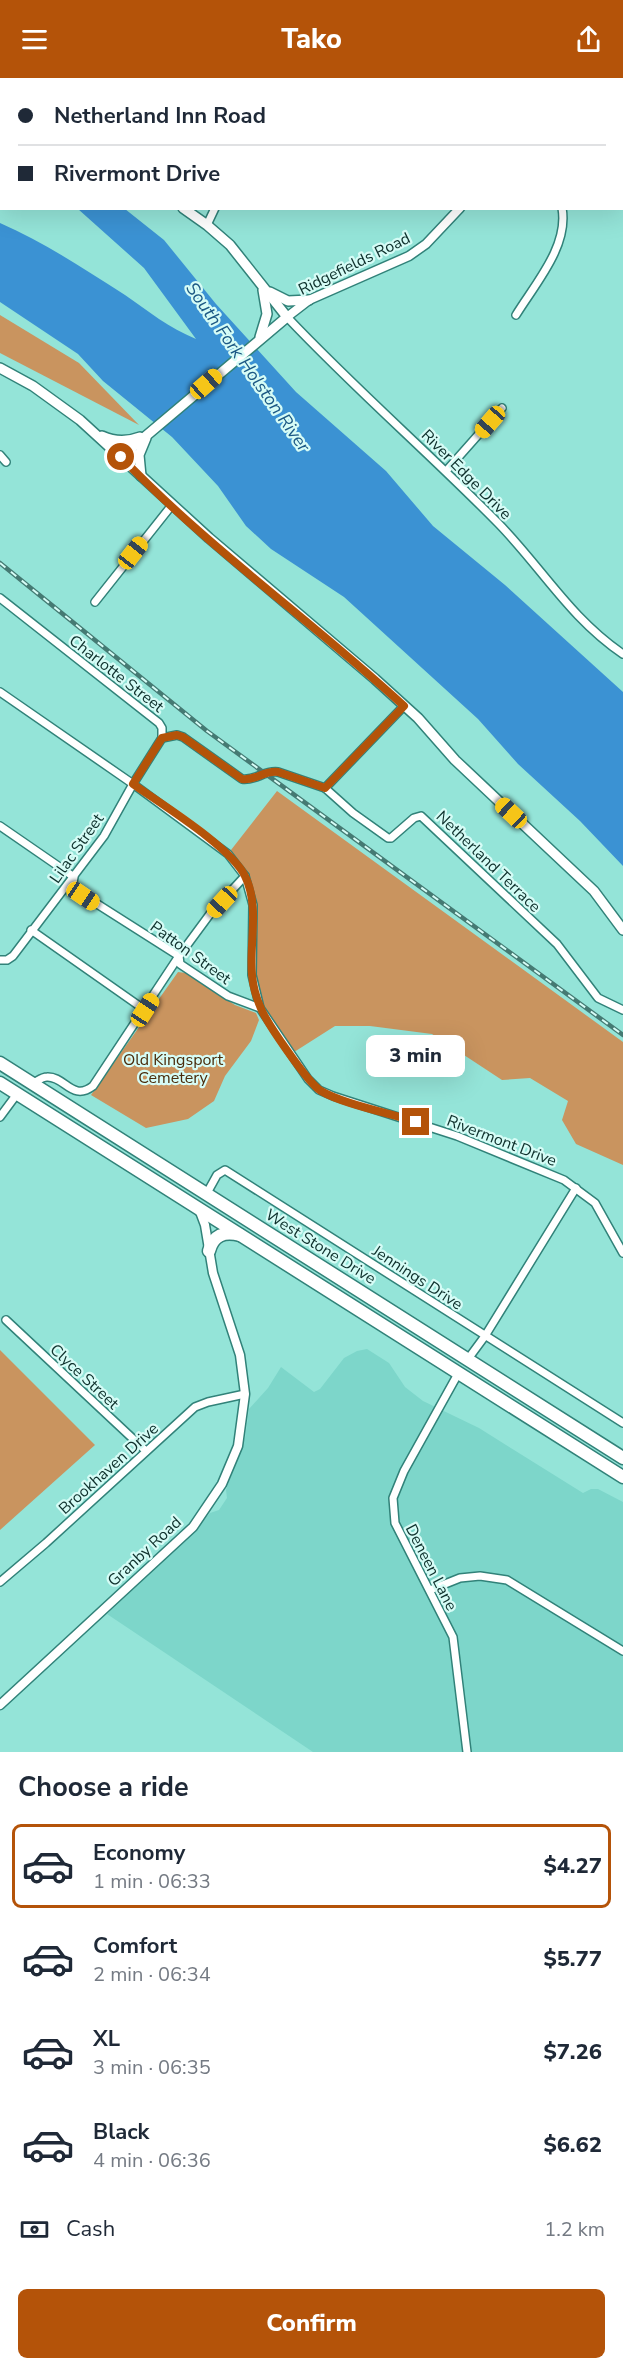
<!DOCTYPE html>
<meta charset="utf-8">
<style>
:root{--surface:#fff;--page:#f2f2f3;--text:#1f2937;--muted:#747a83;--line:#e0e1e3;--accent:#b45309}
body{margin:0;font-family:"Nunito Sans",sans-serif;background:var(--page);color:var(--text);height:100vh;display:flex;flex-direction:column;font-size:22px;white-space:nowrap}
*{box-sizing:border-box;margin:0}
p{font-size:20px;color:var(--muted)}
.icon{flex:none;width:33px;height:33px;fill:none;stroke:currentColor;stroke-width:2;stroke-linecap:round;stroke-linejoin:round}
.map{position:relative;height:1674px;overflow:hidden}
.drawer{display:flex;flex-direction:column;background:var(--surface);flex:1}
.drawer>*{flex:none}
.top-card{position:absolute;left:0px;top:0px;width:624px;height:132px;box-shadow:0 6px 24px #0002;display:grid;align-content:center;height:132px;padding:0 18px;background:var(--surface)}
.end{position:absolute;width:27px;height:27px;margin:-14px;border:8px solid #b45309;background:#fff;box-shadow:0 0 0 3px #fff}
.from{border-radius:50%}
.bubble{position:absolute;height:42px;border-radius:9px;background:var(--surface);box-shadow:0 6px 24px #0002;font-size:20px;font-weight:800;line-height:42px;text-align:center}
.car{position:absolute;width:18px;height:36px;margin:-18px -9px;border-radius:8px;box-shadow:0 0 4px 2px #0007;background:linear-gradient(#f5c518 24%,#345 0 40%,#f5c518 0 76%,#345 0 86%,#f5c518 0)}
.top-card b{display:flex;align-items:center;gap:21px;height:57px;font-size:22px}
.top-card b+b{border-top:2px solid var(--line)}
.top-card i{width:15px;height:15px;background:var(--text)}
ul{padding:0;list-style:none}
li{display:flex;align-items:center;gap:18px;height:84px;margin:0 12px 9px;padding:0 6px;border:3px solid transparent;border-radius:9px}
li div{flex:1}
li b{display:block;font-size:22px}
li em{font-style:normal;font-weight:800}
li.current{border-color:var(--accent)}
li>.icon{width:54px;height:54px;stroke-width:1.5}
h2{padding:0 18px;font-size:27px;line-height:72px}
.pay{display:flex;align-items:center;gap:15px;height:66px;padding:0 18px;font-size:22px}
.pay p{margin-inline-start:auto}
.cta{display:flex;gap:12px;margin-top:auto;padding:12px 18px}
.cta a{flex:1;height:69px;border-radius:9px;background:var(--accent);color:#fff;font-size:24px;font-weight:800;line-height:69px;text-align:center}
header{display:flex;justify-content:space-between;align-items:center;height:78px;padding:0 18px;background:var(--accent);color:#fff;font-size:27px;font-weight:800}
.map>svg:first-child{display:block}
.built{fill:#7dd6ca}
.green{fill:#c9945f}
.water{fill:#3b92d3}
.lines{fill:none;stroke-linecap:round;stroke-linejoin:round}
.minor-casing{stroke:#318279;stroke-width:10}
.tertiary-casing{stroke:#318279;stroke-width:11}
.secondary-casing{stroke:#318279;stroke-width:12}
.trunk-casing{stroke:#318279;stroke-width:15}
.minor{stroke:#fff;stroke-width:7}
.tertiary{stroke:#fff;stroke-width:8}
.secondary{stroke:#fff;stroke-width:9}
.trunk{stroke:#fff;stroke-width:12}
.rail-casing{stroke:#457a73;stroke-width:4.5}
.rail{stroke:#d6fcf6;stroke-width:2;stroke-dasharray:7;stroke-linecap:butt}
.route{stroke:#b45309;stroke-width:8}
.labels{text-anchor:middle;stroke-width:4.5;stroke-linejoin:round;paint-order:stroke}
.street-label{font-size:16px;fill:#0e302c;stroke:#d6fcf6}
.park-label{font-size:16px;fill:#4a2c0b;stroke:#d6fcf6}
.water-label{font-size:18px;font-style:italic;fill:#1b5884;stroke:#d6fcf6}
</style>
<header><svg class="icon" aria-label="menu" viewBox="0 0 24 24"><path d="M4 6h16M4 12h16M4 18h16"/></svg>Tako<svg class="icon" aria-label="share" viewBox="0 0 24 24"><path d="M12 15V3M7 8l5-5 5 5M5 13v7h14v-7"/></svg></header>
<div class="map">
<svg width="623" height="1674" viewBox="0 0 623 1674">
<rect width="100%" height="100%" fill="#94e4d8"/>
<!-- built -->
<path class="built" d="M367 1271 389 1285 405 1309 423 1323 479 1350 583 1415 591 1411H598L623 1424V1674H313L107 1536 188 1460 210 1435 219 1432 227 1420 226 1412 245 1360 249 1331 268 1310 281 1289 314 1314 320 1311 344 1280 357 1273Z"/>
<!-- green -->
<g class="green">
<path d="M0 237 79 285 139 347 0 275Z"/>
<path d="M277 713 623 964V1087L576 1066 562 1042 568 1023 530 1000 502 1002 432 956 370 948H335L291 976 260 930 255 913 253 827 245 798 231 772Z"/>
<path d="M178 894 186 895 235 927 256 935 259 942 251 963 225 998 214 1023 188 1041 146 1050 91 1017Z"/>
<path d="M0 1272 95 1367 0 1452Z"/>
</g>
<!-- water -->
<path class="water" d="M78 131H125L164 162 216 226 296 314 386 393 433 448 505 507 623 614V788L580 743 518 686 478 641 366 539 344 519 271 471 246 448 218 408 172 359 103 303 78 276 0 224V145C44 164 84 191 125 217 148 233 169 250 196 261L144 190Z"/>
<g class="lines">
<defs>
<g id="minor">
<path d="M463 0 470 2"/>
<path d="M478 0 479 2"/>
<path d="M233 2 234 0"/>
<path d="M207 147 215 130"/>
<path d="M516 237C535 206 569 168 562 130"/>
<path d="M287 239C354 310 429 375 498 445 542 490 570 540 623 576"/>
<path d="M0 377 6 384"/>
<path d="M447 392 502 330"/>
<path d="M0 520 159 645 162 650V660L177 657 183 659 242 701C256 703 264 692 278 694L325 710 404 628"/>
<path d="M95 524 172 427"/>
<path d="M0 614 133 706 228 776 245 798 253 827 252 897 260 930 308 1001 319 1012 333 1018 457 1058 564 1102 595 1125 623 1175"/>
<path d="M325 710 353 735 388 760H391L414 740 421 738 557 866 598 920 623 932"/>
<path d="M0 748 74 799 72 810 179 878 180 886 228 918 260 930"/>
<path d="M31 852 145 932"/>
<path d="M0 882H7L13 878 104 758 133 706 162 660"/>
<path d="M33 1005C36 1004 42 999 47 999 65 998 72 1024 93 1008L179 878 210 836 245 798"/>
<path d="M0 1039 17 1016"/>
<path d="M207 1115 217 1097 225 1092 623 1345"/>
<path d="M6 1242 146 1373"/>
<path d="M468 1281 485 1258 576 1110"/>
<path d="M459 1294 404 1393 393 1420 395 1445 453 1559 467 1674"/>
<path d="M0 1504 46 1465 195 1329 208 1324 245 1316"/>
<path d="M430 1512 460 1500 480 1498 507 1502 623 1573"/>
</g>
<g id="tertiary">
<path d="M622 21H623"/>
<path d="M287 239 309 222 409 178 426 166 460 130"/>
<path d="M0 1627 193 1449 222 1406 238 1368 245 1316 240 1277 213 1195 205 1147 199 1131"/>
</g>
<g id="secondary">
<path d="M0 0 2 2"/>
<path d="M270 214 288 223 309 222"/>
<path d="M260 259 267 236 263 212"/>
<path d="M0 290 33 308 80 342 209 460 375 601 418 640 455 682 594 813 623 852"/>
<path d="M102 358C115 364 127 364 140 359"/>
<path d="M121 379 287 239 230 167 207 147 183 130"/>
<path d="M141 398 139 377 146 360"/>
</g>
<g id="trunk">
<path d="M0 985 623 1380"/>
<path d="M0 1005 623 1399"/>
<path d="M209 1173C213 1157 224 1153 240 1157"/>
</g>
</defs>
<!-- minor casing -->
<use href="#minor" class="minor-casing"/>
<!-- tertiary casing -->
<use href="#tertiary" class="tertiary-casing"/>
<!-- secondary casing -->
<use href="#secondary" class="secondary-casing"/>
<!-- trunk casing -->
<use href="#trunk" class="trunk-casing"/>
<!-- minor -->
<use href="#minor" class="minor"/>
<!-- tertiary -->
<use href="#tertiary" class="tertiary"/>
<!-- secondary -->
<use href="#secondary" class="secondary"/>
<!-- trunk -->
<use href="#trunk" class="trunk"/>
<defs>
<g id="rail">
<path d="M142 0 143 2"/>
<path d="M0 485 207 653 623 957"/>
</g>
</defs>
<!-- rail casing -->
<use href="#rail" class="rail-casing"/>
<!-- rail -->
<use href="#rail" class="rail"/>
</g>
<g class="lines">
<!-- route -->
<path class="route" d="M121 379C208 470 312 543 404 628L325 710 278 694C264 692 256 703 242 701L183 659 177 657 162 660 133 706C161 726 231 769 245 798 260 828 249 865 252 897 253 907 256 919 260 928 265 943 308 1005 321 1013 343 1026 389 1035 416 1044"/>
</g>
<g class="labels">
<!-- street labels -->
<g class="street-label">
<text transform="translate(354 185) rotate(-26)" y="6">Ridgefields Road</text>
<text transform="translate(467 396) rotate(45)" y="6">River Edge Drive</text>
<text transform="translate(117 595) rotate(38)" y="6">Charlotte Street</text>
<text transform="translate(76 770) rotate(-55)" y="6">Lilac Street</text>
<text transform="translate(489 783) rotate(44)" y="6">Netherland Terrace</text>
<text transform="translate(191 874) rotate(36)" y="6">Patton Street</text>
<text transform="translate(502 1062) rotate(21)" y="6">Rivermont Drive</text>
<text transform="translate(321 1168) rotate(32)" y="6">West Stone Drive</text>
<text transform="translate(418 1199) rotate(33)" y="6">Jennings Drive</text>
<text transform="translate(85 1298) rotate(43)" y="6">Clyce Street</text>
<text transform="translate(108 1390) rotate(-42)" y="6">Brookhaven Drive</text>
<text transform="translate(144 1473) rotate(-43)" y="6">Granby Road</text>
<text transform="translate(432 1489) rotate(63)" y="6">Deneen Lane</text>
</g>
<!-- park labels -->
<g class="park-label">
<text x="173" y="987">Old Kingsport<tspan x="173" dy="18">Cemetery</tspan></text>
</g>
<!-- water labels -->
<g class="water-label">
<text transform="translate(248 289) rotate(55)" y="6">South Fork Holston River</text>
</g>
</g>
</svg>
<i class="end from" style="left:121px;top:379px"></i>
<i class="end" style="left:416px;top:1044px"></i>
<div class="bubble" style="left:366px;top:957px;width:99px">3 min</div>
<i class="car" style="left:206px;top:306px;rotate:49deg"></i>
<i class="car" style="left:490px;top:344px;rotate:221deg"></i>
<i class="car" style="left:133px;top:475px;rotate:38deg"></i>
<i class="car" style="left:511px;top:735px;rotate:313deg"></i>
<i class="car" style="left:83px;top:818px;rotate:124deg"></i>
<i class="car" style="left:222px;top:824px;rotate:223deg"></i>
<i class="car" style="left:145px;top:932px;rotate:33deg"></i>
<div class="top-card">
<b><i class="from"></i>Netherland Inn Road</b>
<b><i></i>Rivermont Drive</b>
</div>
</div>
<section class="drawer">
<h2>Choose a ride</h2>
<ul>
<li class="current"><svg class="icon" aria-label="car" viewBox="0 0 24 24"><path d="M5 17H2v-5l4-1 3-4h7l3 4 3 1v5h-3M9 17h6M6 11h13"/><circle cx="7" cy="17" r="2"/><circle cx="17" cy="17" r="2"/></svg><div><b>Economy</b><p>1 min · 06:33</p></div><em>$4.27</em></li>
<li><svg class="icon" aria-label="car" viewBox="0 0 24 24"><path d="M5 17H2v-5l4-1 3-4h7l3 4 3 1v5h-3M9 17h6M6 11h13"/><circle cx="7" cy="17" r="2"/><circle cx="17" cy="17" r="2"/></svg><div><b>Comfort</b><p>2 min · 06:34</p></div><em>$5.77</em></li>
<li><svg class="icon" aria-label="car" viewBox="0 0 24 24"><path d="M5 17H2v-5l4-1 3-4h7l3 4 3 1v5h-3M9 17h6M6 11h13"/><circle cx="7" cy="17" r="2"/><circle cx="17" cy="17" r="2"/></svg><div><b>XL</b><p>3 min · 06:35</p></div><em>$7.26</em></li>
<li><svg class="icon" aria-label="car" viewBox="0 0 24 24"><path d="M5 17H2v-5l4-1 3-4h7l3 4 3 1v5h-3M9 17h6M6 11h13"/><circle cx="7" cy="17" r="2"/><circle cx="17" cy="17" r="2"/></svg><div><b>Black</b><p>4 min · 06:36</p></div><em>$6.62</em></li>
</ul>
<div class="pay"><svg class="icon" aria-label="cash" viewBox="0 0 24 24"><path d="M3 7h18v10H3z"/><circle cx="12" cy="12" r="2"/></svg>Cash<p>1.2 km</p></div>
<div class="cta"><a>Confirm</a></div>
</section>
